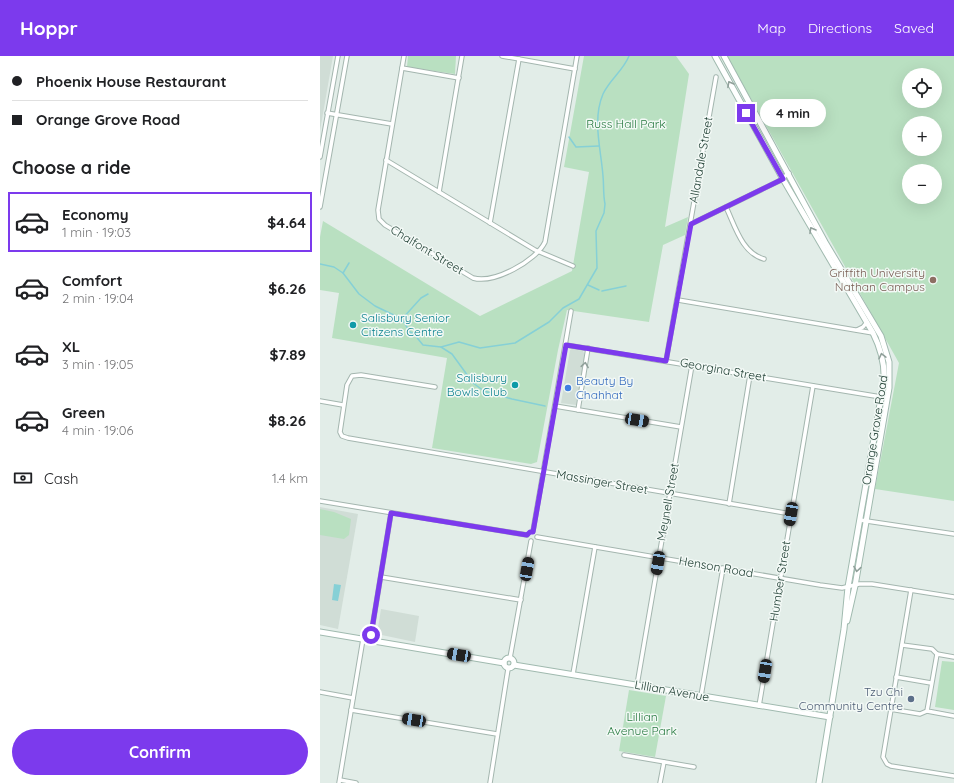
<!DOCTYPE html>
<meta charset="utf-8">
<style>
:root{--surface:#fff;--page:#f2f2f2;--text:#202124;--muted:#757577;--line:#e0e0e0;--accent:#7c3aed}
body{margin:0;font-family:Quicksand,sans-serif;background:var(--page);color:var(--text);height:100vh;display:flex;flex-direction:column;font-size:15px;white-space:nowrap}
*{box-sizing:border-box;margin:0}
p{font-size:13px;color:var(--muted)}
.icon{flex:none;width:22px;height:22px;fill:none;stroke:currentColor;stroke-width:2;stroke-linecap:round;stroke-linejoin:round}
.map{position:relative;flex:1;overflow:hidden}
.sheet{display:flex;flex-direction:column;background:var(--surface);width:320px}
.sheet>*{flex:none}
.banner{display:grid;align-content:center;height:88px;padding:0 12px;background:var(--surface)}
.fabs{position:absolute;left:582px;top:12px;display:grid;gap:8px}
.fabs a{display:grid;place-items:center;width:40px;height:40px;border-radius:50%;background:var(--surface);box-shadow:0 4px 16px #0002;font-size:20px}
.end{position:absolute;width:18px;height:18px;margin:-9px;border:5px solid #7c3aed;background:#fff;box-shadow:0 0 0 2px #fff}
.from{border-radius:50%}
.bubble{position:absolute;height:28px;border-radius:14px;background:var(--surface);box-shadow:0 4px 16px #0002;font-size:13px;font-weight:700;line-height:28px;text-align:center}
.car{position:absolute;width:12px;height:24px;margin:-12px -6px;border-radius:5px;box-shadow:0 0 3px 1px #0007;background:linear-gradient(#222 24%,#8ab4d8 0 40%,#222 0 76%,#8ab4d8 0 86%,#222 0)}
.banner b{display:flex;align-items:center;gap:14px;height:38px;font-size:15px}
.banner b+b{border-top:1px solid var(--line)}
.banner i{width:10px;height:10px;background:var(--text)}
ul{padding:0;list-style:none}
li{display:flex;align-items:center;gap:12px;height:60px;margin:0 8px 6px;padding:0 4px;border:2px solid transparent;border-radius:0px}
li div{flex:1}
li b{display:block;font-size:15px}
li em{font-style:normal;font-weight:700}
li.active{border-color:var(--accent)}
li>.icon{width:36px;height:36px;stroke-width:1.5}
h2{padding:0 12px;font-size:18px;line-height:48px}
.pay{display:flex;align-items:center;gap:10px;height:44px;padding:0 12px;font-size:15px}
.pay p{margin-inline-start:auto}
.action{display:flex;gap:8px;margin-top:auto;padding:8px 12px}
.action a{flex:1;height:46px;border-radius:24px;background:var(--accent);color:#fff;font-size:16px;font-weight:700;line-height:46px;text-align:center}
header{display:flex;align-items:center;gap:24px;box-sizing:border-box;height:56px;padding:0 20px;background:var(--accent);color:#fff}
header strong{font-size:19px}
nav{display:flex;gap:22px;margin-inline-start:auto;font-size:14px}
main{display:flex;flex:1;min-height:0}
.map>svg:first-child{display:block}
.built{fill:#d0ddd6}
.green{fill:#b9e0c1;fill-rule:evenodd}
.water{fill:#86d0d6}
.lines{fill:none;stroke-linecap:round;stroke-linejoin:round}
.stream{stroke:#86d0d6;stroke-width:1.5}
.street-casing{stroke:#a4b6af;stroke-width:5.5}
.secondary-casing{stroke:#a0baaf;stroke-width:7}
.street{stroke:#fff;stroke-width:3.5}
.secondary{stroke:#fff;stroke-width:5}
.oneway{stroke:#90a09a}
.route{stroke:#7c3aed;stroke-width:5}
.education-dot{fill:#8d6e63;stroke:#f3f9f6;stroke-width:1.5}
.culture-dot{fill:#0f9aa8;stroke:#f3f9f6;stroke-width:1.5}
.shop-dot{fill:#3f7fe0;stroke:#f3f9f6;stroke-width:1.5}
.service-dot{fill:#5c6f8a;stroke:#f3f9f6;stroke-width:1.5}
.labels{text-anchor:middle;stroke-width:3;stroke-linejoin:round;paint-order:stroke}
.park-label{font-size:12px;fill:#287a41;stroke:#f3f9f6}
.street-label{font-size:12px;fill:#214035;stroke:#f3f9f6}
.education-label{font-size:12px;fill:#785e54;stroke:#f3f9f6;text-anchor:end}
.culture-label{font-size:12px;fill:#0d838f;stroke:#f3f9f6;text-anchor:start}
.shop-label{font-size:12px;fill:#366cbe;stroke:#f3f9f6;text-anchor:start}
.service-label{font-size:12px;fill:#4e5e75;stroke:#f3f9f6;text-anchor:end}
</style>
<header>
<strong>Hoppr</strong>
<nav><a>Map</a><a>Directions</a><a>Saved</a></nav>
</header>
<main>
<section class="sheet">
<div class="banner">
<b><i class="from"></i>Phoenix House Restaurant</b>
<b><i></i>Orange Grove Road</b>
</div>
<h2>Choose a ride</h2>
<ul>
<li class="active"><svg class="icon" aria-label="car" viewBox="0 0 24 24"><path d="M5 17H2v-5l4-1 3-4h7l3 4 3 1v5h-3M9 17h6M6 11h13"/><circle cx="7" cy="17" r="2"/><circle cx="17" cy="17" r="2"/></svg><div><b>Economy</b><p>1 min · 19:03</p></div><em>$4.64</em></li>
<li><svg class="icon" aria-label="car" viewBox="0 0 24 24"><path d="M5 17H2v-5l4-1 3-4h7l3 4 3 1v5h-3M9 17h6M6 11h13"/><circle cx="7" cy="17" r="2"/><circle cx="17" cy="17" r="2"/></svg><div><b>Comfort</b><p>2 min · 19:04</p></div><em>$6.26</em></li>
<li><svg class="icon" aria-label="car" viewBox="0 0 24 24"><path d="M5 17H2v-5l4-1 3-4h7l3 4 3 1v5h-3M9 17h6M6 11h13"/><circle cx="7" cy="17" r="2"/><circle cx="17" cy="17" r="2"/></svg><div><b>XL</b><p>3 min · 19:05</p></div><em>$7.89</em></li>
<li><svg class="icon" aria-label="car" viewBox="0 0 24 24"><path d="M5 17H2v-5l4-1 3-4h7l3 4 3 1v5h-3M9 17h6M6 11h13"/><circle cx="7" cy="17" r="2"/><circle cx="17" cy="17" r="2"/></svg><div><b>Green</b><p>4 min · 19:06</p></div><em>$8.26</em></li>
</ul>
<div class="pay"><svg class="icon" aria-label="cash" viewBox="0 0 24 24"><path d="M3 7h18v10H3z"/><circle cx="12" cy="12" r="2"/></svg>Cash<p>1.4 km</p></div>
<div class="action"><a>Confirm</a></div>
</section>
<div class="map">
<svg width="634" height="727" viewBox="0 0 634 727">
<rect width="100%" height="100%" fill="#e2ede8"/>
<!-- built -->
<g class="built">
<path d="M0 0H13L0 75Z"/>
<path d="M252 293 263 295 265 299 256 349 241 347 250 294Z"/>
<path d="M0 451 38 458 18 573 0 569Z"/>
<path d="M61 553 99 560 95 586 57 578Z"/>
</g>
<!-- green -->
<g class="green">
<path d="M88 0H136L135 18 87 11Z"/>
<path d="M264 0H356L369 18 345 171 368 161 365 179 343 189 329 266 247 254 238 294 217 406 211 408 112 392 127 302 12 282 19 237 0 234V181L3 165 160 260 252 215 269 116 244 111Z"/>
<path d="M407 0H634V445L555 433 579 307ZM589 19H615V45H589ZM589 67H615V93H589ZM589 115H615V141H589Z"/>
<path d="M0 453 14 456 31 463 29 479 24 483 0 479Z"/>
<path d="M622 605 634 606V654L615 651Z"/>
<path d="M309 634 346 640 335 701 299 695Z"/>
</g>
<!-- water -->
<path class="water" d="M14 528 21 529 18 545 12 544Z"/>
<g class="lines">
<!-- stream -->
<g class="stream">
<path d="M249 81 256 91 279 90"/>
<path d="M0 208 14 211 23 217 39 238 55 250 82 263 90 276 94 278 103 289 121 291 139 286 160 292 195 287 229 266 243 252 259 243 277 212 276 175 284 157 285 148C283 138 284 130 283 120 281 93 272 64 283 38 290 23 303 15 309 0"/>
<path d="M23 217 29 207"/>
<path d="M268 229 279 234"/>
<path d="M282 235 306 230"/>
<path d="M82 263 101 242 108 238"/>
<path d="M121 291 132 298 153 327 164 335 192 343 225 350"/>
</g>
<defs>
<g id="street">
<path d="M84 0 58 154 59 163 65 169 153 222C174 228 216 205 225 186L257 0"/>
<path d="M182 0 255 13"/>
<path d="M82 12 139 22"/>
<path d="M7 57 72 68"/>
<path d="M0 101 18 0"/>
<path d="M66 104 215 194 253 210"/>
<path d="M119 136 142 0"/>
<path d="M0 151 27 0"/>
<path d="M406 151C415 170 422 197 444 203"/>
<path d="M170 167 199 3"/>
<path d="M371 168 459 125 469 117"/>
<path d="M358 244 553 277"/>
<path d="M537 274 543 271 547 266"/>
<path d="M246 289 561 341"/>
<path d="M346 305 396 21"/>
<path d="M115 331 41 319 32 320 27 329 20 376 22 380 28 382 471 458"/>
<path d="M0 345 23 349"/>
<path d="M235 350 361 371"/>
<path d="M258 354 268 292"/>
<path d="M0 445 207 479"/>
<path d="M409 448 430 319"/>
<path d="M540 464 634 478"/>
<path d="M213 475 251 255"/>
<path d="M217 481 500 529 522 532 539 528H552L634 541"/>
<path d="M61 521 201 544"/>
<path d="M591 534 563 701 567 708 571 710 634 720"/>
<path d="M50 585 71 457"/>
<path d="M582 589 612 593 617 598"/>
<path d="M634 601 617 598 607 655 634 660"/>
<path d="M190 602 211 485"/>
<path d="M253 618 275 491"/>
<path d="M576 621 611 627"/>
<path d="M317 629 372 309"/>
<path d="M0 636 33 642"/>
<path d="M381 640 403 512"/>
<path d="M439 650 493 330"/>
<path d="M570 653 600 658 607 655"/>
<path d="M31 654 177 678"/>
<path d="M304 699 374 711"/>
<path d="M20 724 36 727"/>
<path d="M19 727 43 583"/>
<path d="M170 727 188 613"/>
<path d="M340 727 344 706"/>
</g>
<g id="secondary">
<path d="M395 0 463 123 553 277C561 293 565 308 564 325L528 531 524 573 499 727"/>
<path d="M404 0 505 186 561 280 569 306V332L535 530 527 565"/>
<path d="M0 576 184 607"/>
<circle cx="189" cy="607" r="5"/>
<path d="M194 609 510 661"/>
</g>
</defs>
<!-- street casing -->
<use href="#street" class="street-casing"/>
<!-- secondary casing -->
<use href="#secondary" class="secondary-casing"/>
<!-- street -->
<use href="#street" class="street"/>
<!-- secondary -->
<use href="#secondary" class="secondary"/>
</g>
<!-- one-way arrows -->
<defs><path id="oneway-chevron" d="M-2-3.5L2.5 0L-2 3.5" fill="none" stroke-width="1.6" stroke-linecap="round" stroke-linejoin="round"/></defs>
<g class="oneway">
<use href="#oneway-chevron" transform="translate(410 28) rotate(-119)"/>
<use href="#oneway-chevron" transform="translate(492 174) rotate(-120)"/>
<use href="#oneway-chevron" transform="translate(562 300) rotate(-103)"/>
<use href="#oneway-chevron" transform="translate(265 309) rotate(-81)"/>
<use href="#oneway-chevron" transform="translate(537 513) rotate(99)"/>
</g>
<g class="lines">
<!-- route -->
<path class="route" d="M51 579 71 457 207 479 210 476H213L246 289 346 305 371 168 463 123 426 57"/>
</g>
<!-- markers -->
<circle class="education-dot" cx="613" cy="224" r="4"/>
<g class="culture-dot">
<circle cx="33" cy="269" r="4"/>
<circle cx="195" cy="329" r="4"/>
</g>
<circle class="shop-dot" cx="248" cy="332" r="4"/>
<circle class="service-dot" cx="591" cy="643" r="4"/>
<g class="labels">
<!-- park labels -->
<g class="park-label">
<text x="306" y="72">Russ Hall Park</text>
<text x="322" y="665">Lillian<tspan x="322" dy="14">Avenue Park</tspan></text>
</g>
<!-- street labels -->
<g class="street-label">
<text transform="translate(381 104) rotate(-80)" y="4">Allandale Street</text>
<text transform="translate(107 194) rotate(31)" y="4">Chalfont Street</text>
<text transform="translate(403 314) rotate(10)" y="4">Georgina Street</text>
<text transform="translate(555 374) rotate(-81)" y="4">Orange Grove Road</text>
<text transform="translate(282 426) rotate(10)" y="4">Massinger Street</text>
<text transform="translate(348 446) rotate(-80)" y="4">Meynell Street</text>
<text transform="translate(396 511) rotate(10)" y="4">Henson Road</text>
<text transform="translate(460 525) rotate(-81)" y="4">Humber Street</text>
<text transform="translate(352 635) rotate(10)" y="4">Lillian Avenue</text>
</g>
<!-- education labels -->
<g class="education-label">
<text x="605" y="221">Griffith University<tspan x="605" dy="14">Nathan Campus</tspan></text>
</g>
<!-- culture labels -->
<g class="culture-label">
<text x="41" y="266">Salisbury Senior<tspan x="41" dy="14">Citizens Centre</tspan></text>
<text x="187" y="326" text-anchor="end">Salisbury<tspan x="187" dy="14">Bowls Club</tspan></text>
</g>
<!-- shop labels -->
<g class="shop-label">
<text x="256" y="329">Beauty By<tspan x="256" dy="14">Chahhat</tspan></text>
</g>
<!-- service labels -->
<g class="service-label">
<text x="583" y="640">Tzu Chi<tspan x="583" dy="14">Community Centre</tspan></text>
</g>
</g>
</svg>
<div class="fabs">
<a><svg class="icon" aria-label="locate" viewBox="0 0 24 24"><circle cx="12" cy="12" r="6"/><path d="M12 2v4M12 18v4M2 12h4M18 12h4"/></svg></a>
<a>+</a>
<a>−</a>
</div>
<i class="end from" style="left:51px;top:579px"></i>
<i class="end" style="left:426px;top:57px"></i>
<div class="bubble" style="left:440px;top:43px;width:66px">4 min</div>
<i class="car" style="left:317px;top:364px;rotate:100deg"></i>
<i class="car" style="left:471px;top:458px;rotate:190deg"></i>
<i class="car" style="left:338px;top:507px;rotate:190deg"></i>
<i class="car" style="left:207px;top:513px;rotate:10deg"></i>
<i class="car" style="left:139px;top:599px;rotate:280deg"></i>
<i class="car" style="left:445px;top:615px;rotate:189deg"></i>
<i class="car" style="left:94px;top:664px;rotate:279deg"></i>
</div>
</main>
